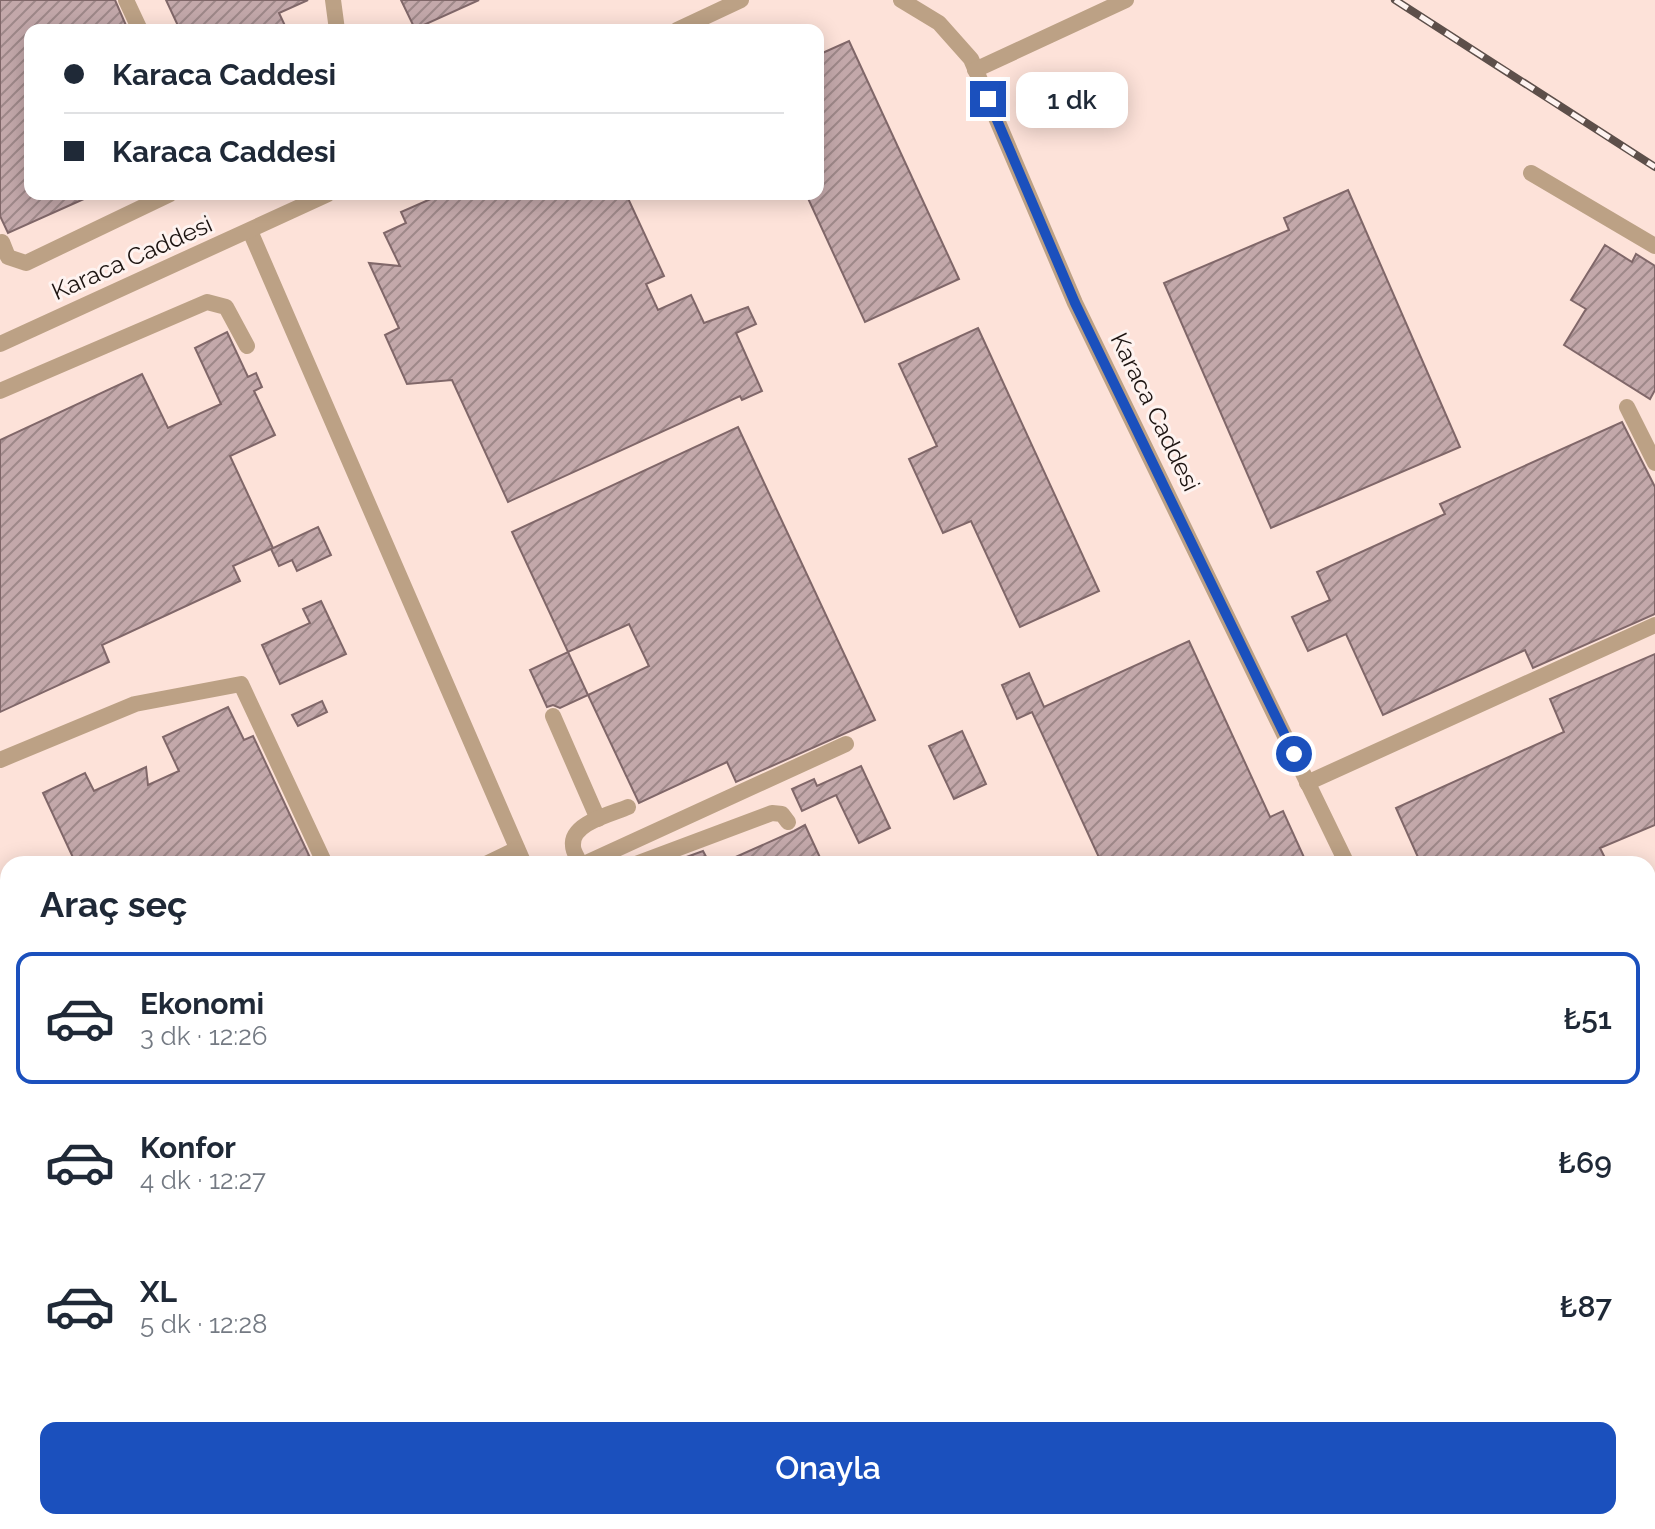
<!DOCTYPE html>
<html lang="tr">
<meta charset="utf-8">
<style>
:root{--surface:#fff;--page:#f2f2f3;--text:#1f2937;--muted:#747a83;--line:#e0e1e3;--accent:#1b50bd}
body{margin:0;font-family:Raleway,sans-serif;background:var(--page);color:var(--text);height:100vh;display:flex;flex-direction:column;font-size:30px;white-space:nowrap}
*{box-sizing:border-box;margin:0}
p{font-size:26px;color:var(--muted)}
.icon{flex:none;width:44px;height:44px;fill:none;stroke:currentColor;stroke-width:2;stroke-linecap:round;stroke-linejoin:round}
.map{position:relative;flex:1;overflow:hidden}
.panel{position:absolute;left:0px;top:856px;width:1656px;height:674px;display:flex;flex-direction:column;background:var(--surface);border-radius:24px 24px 0 0;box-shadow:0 4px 20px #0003}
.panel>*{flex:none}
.banner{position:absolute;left:24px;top:24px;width:800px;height:176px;border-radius:16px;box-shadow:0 4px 20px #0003;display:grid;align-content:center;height:176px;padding:0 40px;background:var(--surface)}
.end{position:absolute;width:36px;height:36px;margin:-18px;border:10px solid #1b50bd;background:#fff;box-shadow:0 0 0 4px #fff}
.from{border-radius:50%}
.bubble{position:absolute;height:56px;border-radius:16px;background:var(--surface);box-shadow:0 4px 20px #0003;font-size:26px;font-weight:600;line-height:56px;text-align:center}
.banner b{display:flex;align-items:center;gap:28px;height:76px;font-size:30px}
.banner b+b{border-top:2px solid var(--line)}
.banner i{width:20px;height:20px;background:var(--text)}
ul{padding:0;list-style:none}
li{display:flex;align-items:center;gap:24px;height:132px;margin:0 16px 12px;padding:0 24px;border:4px solid transparent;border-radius:16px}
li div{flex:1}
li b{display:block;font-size:30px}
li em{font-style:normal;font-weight:600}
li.selected{border-color:var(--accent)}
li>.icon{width:72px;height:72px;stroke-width:1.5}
h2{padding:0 40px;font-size:36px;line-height:96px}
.primary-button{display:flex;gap:16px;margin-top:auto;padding:16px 40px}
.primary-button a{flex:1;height:92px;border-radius:16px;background:var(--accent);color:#fff;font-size:32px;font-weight:600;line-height:92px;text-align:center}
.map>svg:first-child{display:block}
.building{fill:url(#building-hatch);stroke:#806769;stroke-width:2}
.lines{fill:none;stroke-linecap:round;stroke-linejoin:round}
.minor{stroke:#bca185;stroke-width:16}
.highway{stroke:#7c511c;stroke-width:22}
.rail-casing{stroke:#5d4f4a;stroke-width:8}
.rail{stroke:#fef3f0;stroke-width:5;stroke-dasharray:15;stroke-linecap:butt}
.route{stroke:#1b50bd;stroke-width:10}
.labels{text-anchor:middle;stroke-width:6;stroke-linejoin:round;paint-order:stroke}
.street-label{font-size:24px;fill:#1d1411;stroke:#fef3f0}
</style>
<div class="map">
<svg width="1655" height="1529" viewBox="0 0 1655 1529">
<defs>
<pattern id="building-hatch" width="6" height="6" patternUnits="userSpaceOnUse" patternTransform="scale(2)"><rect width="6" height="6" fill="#c3a8aa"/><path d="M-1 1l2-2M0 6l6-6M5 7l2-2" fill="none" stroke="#9e8889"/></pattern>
</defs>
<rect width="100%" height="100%" fill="#fde2d9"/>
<!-- building -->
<g class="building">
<path d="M0 0H115L128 30H30V194H95L8 233 0 216Z"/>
<path d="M166 0H308L279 13 287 30H180Z"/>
<path d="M401 0H479L415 29Z"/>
<path d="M849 41 959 279 865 322 806 194H818V55Z"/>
<path d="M1348 190 1460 447 1271 528 1164 283 1289 230 1284 218Z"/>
<path d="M442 194H626L664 276 646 284 658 310 691 295 704 323 748 307 756 324 736 333 762 391 742 400 740 396 508 502 452 380 407 384 385 335 399 328 369 263 400 266 384 233 406 223 401 212Z"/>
<path d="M1605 245 1632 262 1636 254 1655 266V390L1650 399 1564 345 1586 309 1571 300Z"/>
<path d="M978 328 1099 591 1020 627 971 521 943 533 909 459 937 446 899 364Z"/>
<path d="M227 332 248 377 256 373 262 387 254 391 275 435 230 456 273 548 233 566 240 581 102 645 109 662 0 712V440L142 374 168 428 221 404 195 348Z"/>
<path d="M1622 422 1655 487V614L1533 668 1525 650 1383 715 1346 634 1308 651 1292 617 1330 600 1317 572 1445 514 1440 504Z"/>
<path d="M738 427 875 720 736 782 727 762 639 803 588 695 649 666 629 624 568 652 512 532Z"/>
<path d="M318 527 331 555 297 571 292 560 279 566 271 549Z"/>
<path d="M321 601 346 654 280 684 262 645 310 623 303 609Z"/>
<path d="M1189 641 1270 817 1283 811 1307 864H1102L1032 712 1017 719 1002 685 1029 673 1044 707Z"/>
<path d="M568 652 588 695 560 708 553 705 547 707 530 670Z"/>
<path d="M1655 654V825L1600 848 1608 864H1421L1396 808 1564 732 1550 699Z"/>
<path d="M322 701 327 712 298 726 292 715Z"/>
<path d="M228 707 244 740 253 736 313 864H76L43 793 85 773 94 791 146 767 148 785 179 771 163 737Z"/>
<path d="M962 731 986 784 954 799 929 746Z"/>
<path d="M861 766 890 828 859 843 836 795 802 811 792 789 814 779 817 786Z"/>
<path d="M805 825 823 864H720L794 831Z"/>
<path d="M703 851 710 864H667Z"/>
</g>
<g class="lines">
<!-- minor -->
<g class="minor">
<path d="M126 0 140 30"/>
<path d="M333 0 337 30"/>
<path d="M901 0 939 23 971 59 1075 303 1347 864"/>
<path d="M677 30 741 0"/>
<path d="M975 70 1126 0"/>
<path d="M1531 173 1655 246"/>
<path d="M250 231 524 864"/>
<path d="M2 242 8 257 26 263 170 194"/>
<path d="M0 344 328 194"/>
<path d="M0 391 207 302 226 307 247 346"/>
<path d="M1627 407 1655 463"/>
<path d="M553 716 598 819"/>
<path d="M0 760 135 704 241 684 325 864"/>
<path d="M1307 783 1655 625"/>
<path d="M486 864 517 849"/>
<path d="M580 864C578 858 573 852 573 846 570 823 612 814 628 807"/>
<path d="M584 864 846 744"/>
<path d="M636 864 772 813 782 814 788 822"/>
<path d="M1648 922 1655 919"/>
<path d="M0 1105 8 1097"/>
<path d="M0 1369 8 1386"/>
<path d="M0 1411 8 1428"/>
<path d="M52 1522 53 1529"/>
<path d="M72 1522 75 1529"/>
<path d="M478 1522 482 1529"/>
<path d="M797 1522 800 1529"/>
<path d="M846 1522 849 1529"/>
<path d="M177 1529 192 1522"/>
<path d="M300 1529 315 1522"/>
<path d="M1636 1529 1655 1518"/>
</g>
<!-- highway -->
<g class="highway">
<path d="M1648 1452 1655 1448"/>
<path d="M1648 1484 1655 1480"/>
<path d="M1519 1529 1530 1522"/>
<path d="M1573 1529 1585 1522"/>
</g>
<defs>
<path id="rail" d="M1395 0 1655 167"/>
</defs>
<!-- rail casing -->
<use href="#rail" class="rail-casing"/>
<!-- rail -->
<use href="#rail" class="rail"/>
</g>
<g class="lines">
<!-- route -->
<path class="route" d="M988 99 1075 303 1294 754"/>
</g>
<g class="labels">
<!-- street labels -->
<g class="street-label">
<text transform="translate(132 258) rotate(-24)" y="8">Karaca Caddesi</text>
<text transform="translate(1155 412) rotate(64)" y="8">Karaca Caddesi</text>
</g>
</g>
</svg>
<i class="end from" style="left:1294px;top:754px"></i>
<i class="end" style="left:988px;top:99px"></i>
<div class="bubble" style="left:1016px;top:72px;width:112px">1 dk</div>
<div class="banner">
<b><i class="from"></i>Karaca Caddesi</b>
<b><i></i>Karaca Caddesi</b>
</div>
<section class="panel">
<h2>Araç seç</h2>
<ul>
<li class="selected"><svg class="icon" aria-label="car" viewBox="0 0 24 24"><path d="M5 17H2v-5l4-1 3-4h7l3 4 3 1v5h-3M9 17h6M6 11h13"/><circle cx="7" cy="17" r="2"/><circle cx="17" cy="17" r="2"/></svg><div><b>Ekonomi</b><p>3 dk · 12:26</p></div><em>₺51</em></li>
<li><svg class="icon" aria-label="car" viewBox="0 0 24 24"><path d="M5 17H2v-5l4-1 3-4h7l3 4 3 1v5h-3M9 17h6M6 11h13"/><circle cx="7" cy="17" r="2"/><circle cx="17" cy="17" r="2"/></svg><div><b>Konfor</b><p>4 dk · 12:27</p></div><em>₺69</em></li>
<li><svg class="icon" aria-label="car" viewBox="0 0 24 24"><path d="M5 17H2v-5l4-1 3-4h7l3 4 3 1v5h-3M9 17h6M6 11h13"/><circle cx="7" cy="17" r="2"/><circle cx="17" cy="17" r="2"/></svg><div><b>XL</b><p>5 dk · 12:28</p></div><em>₺87</em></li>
</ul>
<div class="primary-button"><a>Onayla</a></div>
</section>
</div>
